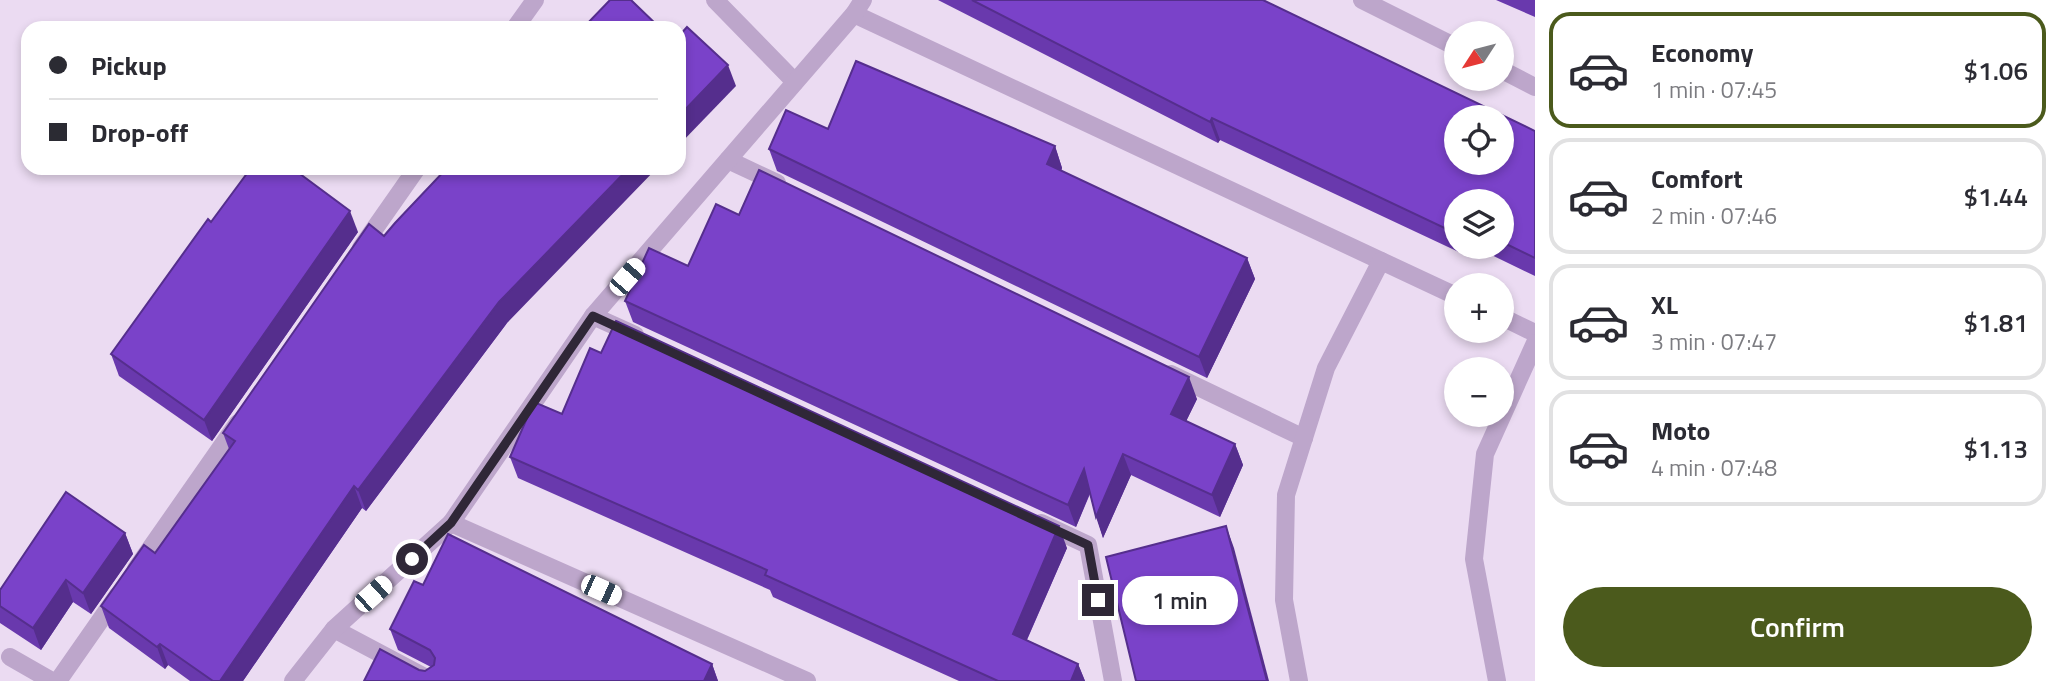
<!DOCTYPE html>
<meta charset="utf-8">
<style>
:root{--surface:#fff;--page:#f2f2f3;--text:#2b2b33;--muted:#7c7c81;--line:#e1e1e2;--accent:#4b5a1c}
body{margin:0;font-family:"Titillium Web",sans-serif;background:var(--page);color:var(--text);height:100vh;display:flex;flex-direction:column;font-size:26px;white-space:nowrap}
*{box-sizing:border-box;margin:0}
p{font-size:23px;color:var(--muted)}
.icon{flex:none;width:38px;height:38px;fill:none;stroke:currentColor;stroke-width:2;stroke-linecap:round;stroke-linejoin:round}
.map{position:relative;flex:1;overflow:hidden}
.side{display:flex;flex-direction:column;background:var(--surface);width:525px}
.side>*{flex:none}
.banner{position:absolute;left:21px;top:21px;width:665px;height:154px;border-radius:21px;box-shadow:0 4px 10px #0003;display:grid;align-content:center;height:154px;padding:0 28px;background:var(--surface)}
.needle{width:46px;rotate:234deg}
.controls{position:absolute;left:1444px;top:21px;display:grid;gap:14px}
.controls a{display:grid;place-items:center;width:70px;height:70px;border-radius:50%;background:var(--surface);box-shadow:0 4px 10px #0003;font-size:35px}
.end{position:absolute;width:32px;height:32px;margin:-16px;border:9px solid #2f2737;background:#fff;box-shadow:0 0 0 4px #fff}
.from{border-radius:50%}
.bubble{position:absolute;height:49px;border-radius:24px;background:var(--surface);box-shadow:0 4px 10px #0003;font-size:23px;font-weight:600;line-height:49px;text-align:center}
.car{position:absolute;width:21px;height:42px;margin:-21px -10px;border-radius:9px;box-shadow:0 0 5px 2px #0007;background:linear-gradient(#fff 24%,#345 0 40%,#fff 0 76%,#345 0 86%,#fff 0)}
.banner b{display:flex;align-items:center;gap:24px;height:66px;font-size:26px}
.banner b+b{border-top:2px solid var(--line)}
.banner i{width:18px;height:18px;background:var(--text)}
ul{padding:12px 0 0;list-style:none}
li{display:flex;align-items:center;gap:21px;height:116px;margin:0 14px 10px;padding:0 14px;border:4px solid var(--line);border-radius:21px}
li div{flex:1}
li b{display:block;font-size:26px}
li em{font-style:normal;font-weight:600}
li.active{border-color:var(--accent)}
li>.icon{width:63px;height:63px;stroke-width:1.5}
.action{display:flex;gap:14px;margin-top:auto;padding:14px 28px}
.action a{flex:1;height:80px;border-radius:42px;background:var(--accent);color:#fff;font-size:28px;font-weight:600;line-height:80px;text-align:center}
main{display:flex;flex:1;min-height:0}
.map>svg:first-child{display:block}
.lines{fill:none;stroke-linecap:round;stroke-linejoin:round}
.minor{stroke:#bda6cb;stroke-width:18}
.wall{fill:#6939ad}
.shaded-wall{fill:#552e8d}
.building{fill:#7a42c9;stroke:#552e8d;stroke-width:2;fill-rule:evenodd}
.route{stroke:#2f2737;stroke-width:9}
</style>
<main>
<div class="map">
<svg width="1535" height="681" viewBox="0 0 1535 681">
<rect width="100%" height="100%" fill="#ebdbf2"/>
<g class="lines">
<!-- minor -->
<g class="minor">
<path d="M715 0 795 82"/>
<path d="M1362 0 1456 47"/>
<path d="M854 14 1456 296"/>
<path d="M515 28 535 0"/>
<path d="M1502 70 1535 87"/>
<path d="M728 160 777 183"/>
<path d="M361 248 417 168"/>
<path d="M593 316 635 335"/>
<path d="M1502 317 1535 333"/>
<path d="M1171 374 1304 438"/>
<path d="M451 523 807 681"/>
<path d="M1041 523 1088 545 1113 681"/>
<path d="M136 569 238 423"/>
<path d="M334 629 432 681"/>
<path d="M10 657 52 681"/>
<path d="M58 681 118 595"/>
<path d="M293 681 334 629 451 523 593 316 854 14 863 0"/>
<path d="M1299 681 1284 600 1286 495 1326 368 1381 261"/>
<path d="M1497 681 1474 559 1485 454 1535 343"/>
</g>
</g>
<!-- wall -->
<g class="wall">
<path d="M938 0H1263L1535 131V276L1475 247H1502V201H1456V247H1467L1463 254 1220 140 1218 143Z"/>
<path d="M1496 0H1535V17Z"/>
<path d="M828 129 1055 146 1062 168 1061 171 1247 258 1255 279 1207 378 777 171 769 149Z"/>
<path d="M739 215 1197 399 1186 421 1235 444 1243 465 1220 517 1131 475 1103 538 1090 494 1076 527 633 322 625 301 688 266Z"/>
<path d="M211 222 358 232 212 441 119 376 111 354Z"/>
<path d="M507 323 366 511 362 508 243 681H190L168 665 165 669 109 628 101 606 155 553 229 449 223 433Z"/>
<path d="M601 353 1067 548 1027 640 1078 664 1085 681H959L773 597 770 590 518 478 510 457 562 414Z"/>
<path d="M125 533 133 554 91 614 73 602 41 650 0 623V590Z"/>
<path d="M423 585 712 664 718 681H364L419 670 425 671 431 667 398 650 390 629Z"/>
</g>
<!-- shaded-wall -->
<g class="shaded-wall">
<path d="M728 65 736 86 679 145V116Z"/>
<path d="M1212 118 1220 140 1218 143 1210 122Z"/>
<path d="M1055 146 1062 168 1055 186 1047 164Z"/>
<path d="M629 168H657L507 323 366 511 358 490 499 302Z"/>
<path d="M350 211 358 232 212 441 204 420Z"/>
<path d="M1460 247H1467L1463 254Z"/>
<path d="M1247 258 1255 279 1207 378 1199 357Z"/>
<path d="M1189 377 1197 399 1179 436 1171 414Z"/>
<path d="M1235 444 1243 465 1220 517 1212 495Z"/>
<path d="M1123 454 1131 475 1103 538 1096 517Z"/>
<path d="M1084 469 1091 490 1076 527 1068 505Z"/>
<path d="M354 486 362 508 243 681H220Z"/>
<path d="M1059 526 1067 548 1020 655 1013 634Z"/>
<path d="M1226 526 1234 548 1269 681H1267Z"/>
<path d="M125 533 133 554 91 614 83 593Z"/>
<path d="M66 580 73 602 41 650 33 628Z"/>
<path d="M160 644 168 665 165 669 157 647Z"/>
<path d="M712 664 718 681H704Z"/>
<path d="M1078 664 1085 681H1071Z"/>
</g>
<!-- building -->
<g class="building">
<path d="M610 0H631L660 28H583Z"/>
<path d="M972 0H1263L1535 131V258L1502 242V201H1456L1455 233 1212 118 1210 122ZM1456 117H1502V163H1456Z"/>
<path d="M687 27 728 65 679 116V36Z"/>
<path d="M856 61 1055 146 1047 164 1247 258 1199 357 769 149 786 110 828 129Z"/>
<path d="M251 168H292L350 211 204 420 111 354 208 219 211 222Z"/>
<path d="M447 168H629L499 302 358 490 354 486 220 681H213L160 644 157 647 101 606 144 545 155 553 235 441 223 433 369 224 384 236 395 223Z"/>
<path d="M759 170 1189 377 1171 414 1235 444 1212 495 1123 454 1096 517 1084 469 1068 505 625 301 649 248 688 266 716 204 739 215Z"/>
<path d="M616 321 1059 526 1013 634 1078 664 1071 681H998L765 575 767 570 510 457 534 402 562 414 590 348 601 353Z"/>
<path d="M66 492 125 533 83 593 66 580 33 628 0 606V590Z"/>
<path d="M1226 526 1267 681H1136L1106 557Z"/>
<path d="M448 534 712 664 704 681H364L380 649 419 670 425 671 434 665 435 658 430 650 390 629 414 581 423 585Z"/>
</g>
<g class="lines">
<!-- route -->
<path class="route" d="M412 559 451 523 593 316 1088 545 1098 600"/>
</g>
</svg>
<div class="controls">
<a><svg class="needle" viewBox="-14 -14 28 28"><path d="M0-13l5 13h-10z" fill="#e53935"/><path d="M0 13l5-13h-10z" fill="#7c7c81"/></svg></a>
<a><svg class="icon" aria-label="locate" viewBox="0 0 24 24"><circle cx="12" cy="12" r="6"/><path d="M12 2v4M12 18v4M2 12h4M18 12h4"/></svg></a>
<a><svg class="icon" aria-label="layers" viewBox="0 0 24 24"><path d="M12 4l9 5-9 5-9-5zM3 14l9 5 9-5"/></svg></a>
<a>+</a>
<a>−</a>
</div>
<i class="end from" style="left:412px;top:559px"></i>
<i class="end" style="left:1098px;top:600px"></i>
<div class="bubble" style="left:1122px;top:576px;width:116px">1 min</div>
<i class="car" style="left:627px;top:277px;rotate:41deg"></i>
<i class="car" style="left:601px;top:590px;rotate:114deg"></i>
<i class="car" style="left:373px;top:594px;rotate:48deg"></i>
<div class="banner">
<b><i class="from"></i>Pickup</b>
<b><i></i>Drop-off</b>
</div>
</div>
<section class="side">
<ul>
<li class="active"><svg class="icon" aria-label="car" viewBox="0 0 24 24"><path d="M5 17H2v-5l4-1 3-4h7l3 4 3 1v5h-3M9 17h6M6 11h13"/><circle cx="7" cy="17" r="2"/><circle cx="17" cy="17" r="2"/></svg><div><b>Economy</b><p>1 min · 07:45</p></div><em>$1.06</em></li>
<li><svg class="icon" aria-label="car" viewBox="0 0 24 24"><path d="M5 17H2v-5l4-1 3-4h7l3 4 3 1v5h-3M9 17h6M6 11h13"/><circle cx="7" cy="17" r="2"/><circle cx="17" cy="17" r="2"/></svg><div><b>Comfort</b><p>2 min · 07:46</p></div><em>$1.44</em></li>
<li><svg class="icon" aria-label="car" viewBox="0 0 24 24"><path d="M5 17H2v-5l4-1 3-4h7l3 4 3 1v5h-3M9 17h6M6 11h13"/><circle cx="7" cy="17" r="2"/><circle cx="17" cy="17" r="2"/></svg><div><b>XL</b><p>3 min · 07:47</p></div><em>$1.81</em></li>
<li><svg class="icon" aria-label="car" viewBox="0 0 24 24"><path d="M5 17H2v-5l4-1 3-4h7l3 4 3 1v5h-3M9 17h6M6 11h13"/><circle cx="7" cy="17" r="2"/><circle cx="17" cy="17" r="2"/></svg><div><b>Moto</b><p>4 min · 07:48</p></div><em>$1.13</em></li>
</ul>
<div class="action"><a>Confirm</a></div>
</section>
</main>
